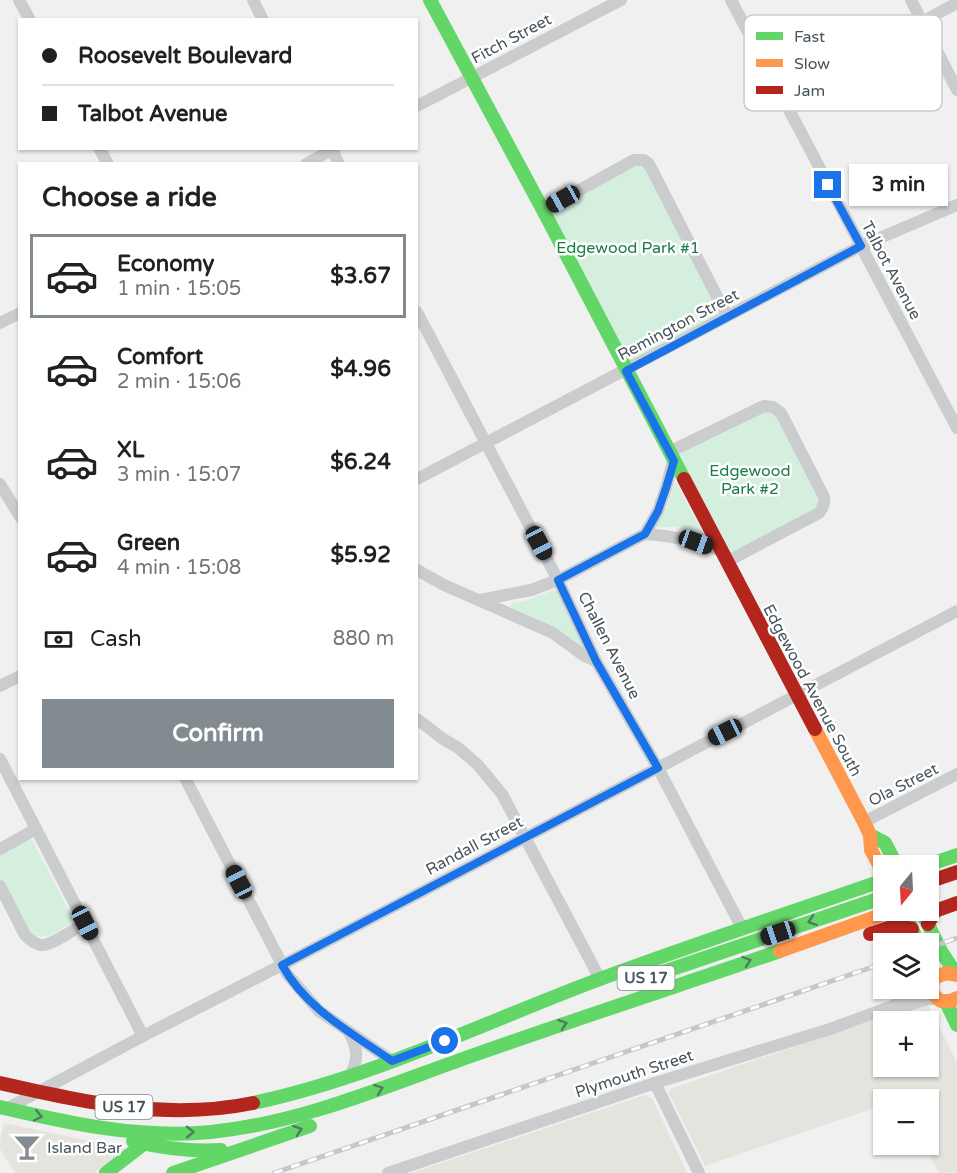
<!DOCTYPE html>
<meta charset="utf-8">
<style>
:root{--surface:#fff;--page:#f2f2f2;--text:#202124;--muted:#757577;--line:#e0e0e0;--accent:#828b90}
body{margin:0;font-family:"Varela Round",sans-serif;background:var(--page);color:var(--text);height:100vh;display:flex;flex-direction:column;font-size:22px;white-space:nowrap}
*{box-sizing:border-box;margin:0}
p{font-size:20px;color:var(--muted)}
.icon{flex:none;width:33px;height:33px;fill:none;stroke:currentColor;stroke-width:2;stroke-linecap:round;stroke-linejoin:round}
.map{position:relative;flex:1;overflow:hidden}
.sheet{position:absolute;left:18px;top:162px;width:400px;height:618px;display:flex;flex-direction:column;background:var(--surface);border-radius:0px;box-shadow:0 2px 4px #0004}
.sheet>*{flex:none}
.hud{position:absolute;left:18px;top:18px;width:400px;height:132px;border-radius:0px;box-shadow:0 2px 4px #0004;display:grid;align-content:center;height:132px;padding:0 24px;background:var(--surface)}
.needle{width:39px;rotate:198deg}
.fabs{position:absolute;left:873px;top:855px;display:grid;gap:12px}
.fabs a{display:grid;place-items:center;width:66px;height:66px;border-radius:0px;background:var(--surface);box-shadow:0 2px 4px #0004;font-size:30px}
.end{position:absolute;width:27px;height:27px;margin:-14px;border:8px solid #1a73e8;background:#fff;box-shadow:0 0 0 3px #fff}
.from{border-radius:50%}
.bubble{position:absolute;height:42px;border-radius:0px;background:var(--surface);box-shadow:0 2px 4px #0004;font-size:20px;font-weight:700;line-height:42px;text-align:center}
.car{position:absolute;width:18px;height:36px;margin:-18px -9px;border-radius:8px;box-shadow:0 0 4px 2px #0007;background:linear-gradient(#222 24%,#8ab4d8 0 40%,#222 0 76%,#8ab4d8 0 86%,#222 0)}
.hud b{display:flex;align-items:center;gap:21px;height:57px;font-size:22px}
.hud b+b{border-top:2px solid var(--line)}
.hud i{width:15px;height:15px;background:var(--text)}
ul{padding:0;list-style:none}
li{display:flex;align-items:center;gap:18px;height:84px;margin:0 12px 9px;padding:0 12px;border:3px solid transparent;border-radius:0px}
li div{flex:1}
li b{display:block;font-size:22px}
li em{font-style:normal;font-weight:700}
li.selected{border-color:var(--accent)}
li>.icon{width:54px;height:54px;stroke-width:1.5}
h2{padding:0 24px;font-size:27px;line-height:72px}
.pay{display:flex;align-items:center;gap:15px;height:66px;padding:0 24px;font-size:22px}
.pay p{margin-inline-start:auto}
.primary-button{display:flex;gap:12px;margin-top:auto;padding:12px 24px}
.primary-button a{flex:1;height:69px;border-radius:0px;background:var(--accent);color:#fff;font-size:24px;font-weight:700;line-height:69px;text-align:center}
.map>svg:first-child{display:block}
.commercial{fill:#e5e3de;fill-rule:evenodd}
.green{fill:#d5efde}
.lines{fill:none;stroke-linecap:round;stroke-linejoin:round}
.street{stroke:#caccce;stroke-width:12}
.fast{stroke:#63d668;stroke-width:14}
.slow{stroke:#ff974d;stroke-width:14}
.jam{stroke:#b3261e;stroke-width:14}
.rail-casing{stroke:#c5c7c9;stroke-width:5}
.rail{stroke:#fff;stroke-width:3;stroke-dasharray:9;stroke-linecap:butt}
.oneway{stroke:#4f7b60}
.route{stroke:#1a73e8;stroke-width:8}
.labels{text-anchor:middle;stroke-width:5;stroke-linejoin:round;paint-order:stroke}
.shield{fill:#fff;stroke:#7e878e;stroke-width:1.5}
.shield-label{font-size:15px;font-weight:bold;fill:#47545d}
.street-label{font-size:16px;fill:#47545d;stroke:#fff}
.park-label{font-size:16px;fill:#187e46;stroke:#fff}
.poi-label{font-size:16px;fill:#47545d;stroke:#fff;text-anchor:start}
.key{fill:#fff;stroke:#c8ccce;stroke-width:1.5}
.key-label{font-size:16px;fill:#47545d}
</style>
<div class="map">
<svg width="957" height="1173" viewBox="0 0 957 1173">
<rect width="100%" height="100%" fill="#f1f0f0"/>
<!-- commercial -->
<g class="commercial">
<path d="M929 1006 957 1063V1172L939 1173 924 1145 928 1144V1100H884L883 1105 705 1166 669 1094 670 1089 882 1017ZM884 1022H928V1066H884Z"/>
<path d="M645 1095 653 1100 687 1173H411Z"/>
<path d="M4 1123 128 1149 94 1173H15L0 1149V1141Z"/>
</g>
<!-- green -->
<g class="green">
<path d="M642 162 720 314 630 361 552 212Z"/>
<path d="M771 406 821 505 730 554 679 454Z"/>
<path d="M674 483 677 484 702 532 699 534 679 527H657V523L666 510Z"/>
<path d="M554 590 557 591 586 649 530 616 511 609 510 606 513 603 528 600Z"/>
<path d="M26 839 32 840 74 921C61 929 46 942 31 934L0 878V855L2 851Z"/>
</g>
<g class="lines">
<!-- street -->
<g class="street">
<path d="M19 0 30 20"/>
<path d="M253 0 263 20"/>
<path d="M731 0 957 428"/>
<path d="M911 0 957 90"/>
<path d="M922 22 957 3"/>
<path d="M417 106 621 0"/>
<path d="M99 148 108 164"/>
<path d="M331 148 339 164"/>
<path d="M306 164 335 148"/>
<path d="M543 210 634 160H644L649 164 727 316"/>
<path d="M417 312 558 580 596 661 658 768 742 928"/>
<path d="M0 323 20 313"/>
<path d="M669 452 764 406 773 407 781 413 824 497C825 503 823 508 819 513L728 561"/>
<path d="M417 479 861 246 957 205"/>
<path d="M0 484 20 517"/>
<path d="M645 534C674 536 695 541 722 551"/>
<path d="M417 570 444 585 553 633 583 655 596 661"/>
<path d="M480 600 531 590 558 580 645 534 658 511 666 488 673 461"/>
<path d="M0 686 20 676"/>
<path d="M417 719 443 739 457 747 477 764 502 794 600 979"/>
<path d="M0 759 143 1036"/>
<path d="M185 778 287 974 319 1011 392 1061"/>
<path d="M864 822 957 774"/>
<path d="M0 849 36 829"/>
<path d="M0 886 25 935C29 939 35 944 41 945 51 946 76 928 85 923"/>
<path d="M891 1007 904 998 931 988"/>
<path d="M349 1032C358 1050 359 1058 350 1076"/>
<path d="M655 1083 699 1173"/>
<path d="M8 1108 143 1036 282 965 957 611"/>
<path d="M388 1173 655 1083 830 1029 890 1007 905 1006 929 999H937"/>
</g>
<!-- fast -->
<g class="fast">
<path d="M430 0 543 210 684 479"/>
<path d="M870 835 885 843 897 866"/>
<path d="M925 866 957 855"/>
<path d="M903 910 919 944"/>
<path d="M921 910 941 951 956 974"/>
<path d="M631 983 884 897"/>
<path d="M946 1002 957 1025"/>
<path d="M253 1103C374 1077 485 1022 600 979 694 944 789 913 884 880"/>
<path d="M0 1107C68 1123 140 1139 211 1132 301 1123 386 1086 471 1056 573 1020 677 986 780 951"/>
<path d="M133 1141C162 1148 191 1152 221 1150"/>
<path d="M106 1173 150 1139"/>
<path d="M173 1173 310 1126"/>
</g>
<!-- slow -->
<g class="slow">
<path d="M815 729 864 822 870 835 871 850 884 874"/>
<path d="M780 951 895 910"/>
<path d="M957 975 946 973 934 978C931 988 931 995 941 1001H951L957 998"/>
</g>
<!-- jam -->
<g class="jam">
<path d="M684 479 815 729"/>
<path d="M928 882 957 872"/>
<path d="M928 924 935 911 957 903"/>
<path d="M870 934 895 926 912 929"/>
<path d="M0 1083C85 1102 166 1121 253 1103"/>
</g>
<defs>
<g id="rail">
<path d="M928 948 957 938"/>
<path d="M274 1173 884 963"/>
</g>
</defs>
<!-- rail casing -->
<use href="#rail" class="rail-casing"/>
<!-- rail -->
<use href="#rail" class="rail"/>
</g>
<!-- one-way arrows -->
<defs><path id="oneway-chevron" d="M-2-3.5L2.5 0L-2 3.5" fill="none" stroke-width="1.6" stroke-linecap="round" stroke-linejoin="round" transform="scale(1.5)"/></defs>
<g class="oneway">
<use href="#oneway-chevron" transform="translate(812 921) rotate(161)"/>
<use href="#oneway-chevron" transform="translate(747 961) rotate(-19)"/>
<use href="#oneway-chevron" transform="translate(563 1024) rotate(-19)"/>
<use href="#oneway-chevron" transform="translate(379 1089) rotate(-20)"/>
<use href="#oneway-chevron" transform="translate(38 1116) rotate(12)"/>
<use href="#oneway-chevron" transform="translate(298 1130) rotate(-19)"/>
<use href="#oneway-chevron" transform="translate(190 1132) rotate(-1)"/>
</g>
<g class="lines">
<!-- route -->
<path class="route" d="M445 1041 392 1061C352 1033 306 1009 282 965L658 768 596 661 558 580 645 534 658 511 666 488 674 461 626 371 861 246 828 185"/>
</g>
<!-- icons -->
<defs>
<symbol id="bar-bare" viewBox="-9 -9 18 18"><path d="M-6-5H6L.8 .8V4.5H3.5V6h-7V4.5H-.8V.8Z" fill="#828b90" stroke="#fff" stroke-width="2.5" paint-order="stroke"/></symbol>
</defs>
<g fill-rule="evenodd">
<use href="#bar-bare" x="8" y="1128" width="38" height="38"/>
</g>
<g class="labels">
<!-- shield labels -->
<g class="shield">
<rect x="617.5" y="966" width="57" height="24" rx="4.5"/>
<rect x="95.5" y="1095" width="57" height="24" rx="4.5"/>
</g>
<g class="shield-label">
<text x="646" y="983">US 17</text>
<text x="124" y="1112">US 17</text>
</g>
<!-- street labels -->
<g class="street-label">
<text transform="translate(511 38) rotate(-28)" y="6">Fitch Street</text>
<text transform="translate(892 270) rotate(62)" y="6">Talbot Avenue</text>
<text transform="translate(678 324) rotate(-28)" y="6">Remington Street</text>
<text transform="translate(610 645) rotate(63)" y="6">Challen Avenue</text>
<text transform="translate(813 690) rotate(62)" y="6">Edgewood Avenue South</text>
<text transform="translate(903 784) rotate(-27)" y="6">Ola Street</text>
<text transform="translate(474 845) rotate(-28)" y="6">Randall Street</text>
<text transform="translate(634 1073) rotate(-18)" y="6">Plymouth Street</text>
</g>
<!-- park labels -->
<g class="park-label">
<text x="628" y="253">Edgewood Park #1</text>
<text x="750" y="476">Edgewood<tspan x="750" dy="18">Park #2</tspan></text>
</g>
<!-- poi labels -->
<g class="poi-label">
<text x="47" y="1153">Island Bar</text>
</g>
</g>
<!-- legend -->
<rect x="744" y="15" width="198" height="96" rx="9" class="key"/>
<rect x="756" y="32" width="27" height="8" fill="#63d668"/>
<rect x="756" y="59" width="27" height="8" fill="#ff974d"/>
<rect x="756" y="86" width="27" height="8" fill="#b3261e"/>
<g class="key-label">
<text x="794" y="42">Fast</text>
<text x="794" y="69">Slow</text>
<text x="794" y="96">Jam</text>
</g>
</svg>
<div class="fabs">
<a><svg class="needle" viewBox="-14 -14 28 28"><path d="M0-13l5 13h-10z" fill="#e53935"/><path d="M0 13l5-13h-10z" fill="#757577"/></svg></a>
<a><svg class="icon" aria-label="layers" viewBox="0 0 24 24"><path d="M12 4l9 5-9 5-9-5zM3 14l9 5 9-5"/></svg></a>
<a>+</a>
<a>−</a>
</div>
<i class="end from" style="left:445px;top:1041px"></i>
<i class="end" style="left:828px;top:185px"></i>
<div class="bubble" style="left:849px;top:164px;width:99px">3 min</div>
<i class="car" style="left:563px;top:199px;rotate:241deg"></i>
<i class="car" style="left:696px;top:542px;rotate:110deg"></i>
<i class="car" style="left:539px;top:543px;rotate:152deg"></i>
<i class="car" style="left:725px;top:732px;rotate:243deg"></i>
<i class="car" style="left:239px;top:882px;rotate:332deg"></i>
<i class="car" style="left:85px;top:923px;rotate:153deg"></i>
<i class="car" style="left:778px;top:933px;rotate:252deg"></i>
<div class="hud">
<b><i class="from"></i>Roosevelt Boulevard</b>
<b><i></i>Talbot Avenue</b>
</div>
<section class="sheet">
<h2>Choose a ride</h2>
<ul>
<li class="selected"><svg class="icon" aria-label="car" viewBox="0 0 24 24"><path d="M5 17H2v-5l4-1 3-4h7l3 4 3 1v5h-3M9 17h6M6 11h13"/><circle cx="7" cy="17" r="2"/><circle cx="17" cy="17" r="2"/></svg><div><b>Economy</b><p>1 min · 15:05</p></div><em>$3.67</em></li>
<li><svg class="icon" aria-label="car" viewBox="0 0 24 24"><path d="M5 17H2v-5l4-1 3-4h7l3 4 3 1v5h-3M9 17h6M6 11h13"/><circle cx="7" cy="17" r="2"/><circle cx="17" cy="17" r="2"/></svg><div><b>Comfort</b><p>2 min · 15:06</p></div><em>$4.96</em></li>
<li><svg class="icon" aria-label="car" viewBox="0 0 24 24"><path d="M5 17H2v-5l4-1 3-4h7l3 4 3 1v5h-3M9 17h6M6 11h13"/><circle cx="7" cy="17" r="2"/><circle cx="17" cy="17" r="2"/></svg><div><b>XL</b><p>3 min · 15:07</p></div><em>$6.24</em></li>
<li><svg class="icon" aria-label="car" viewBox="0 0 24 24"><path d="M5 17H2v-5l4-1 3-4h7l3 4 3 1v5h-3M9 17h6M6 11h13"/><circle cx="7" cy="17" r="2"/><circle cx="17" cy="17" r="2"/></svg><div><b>Green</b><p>4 min · 15:08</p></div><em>$5.92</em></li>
</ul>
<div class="pay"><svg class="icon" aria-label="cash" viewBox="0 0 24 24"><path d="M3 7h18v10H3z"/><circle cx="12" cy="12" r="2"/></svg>Cash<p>880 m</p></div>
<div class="primary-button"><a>Confirm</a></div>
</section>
</div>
